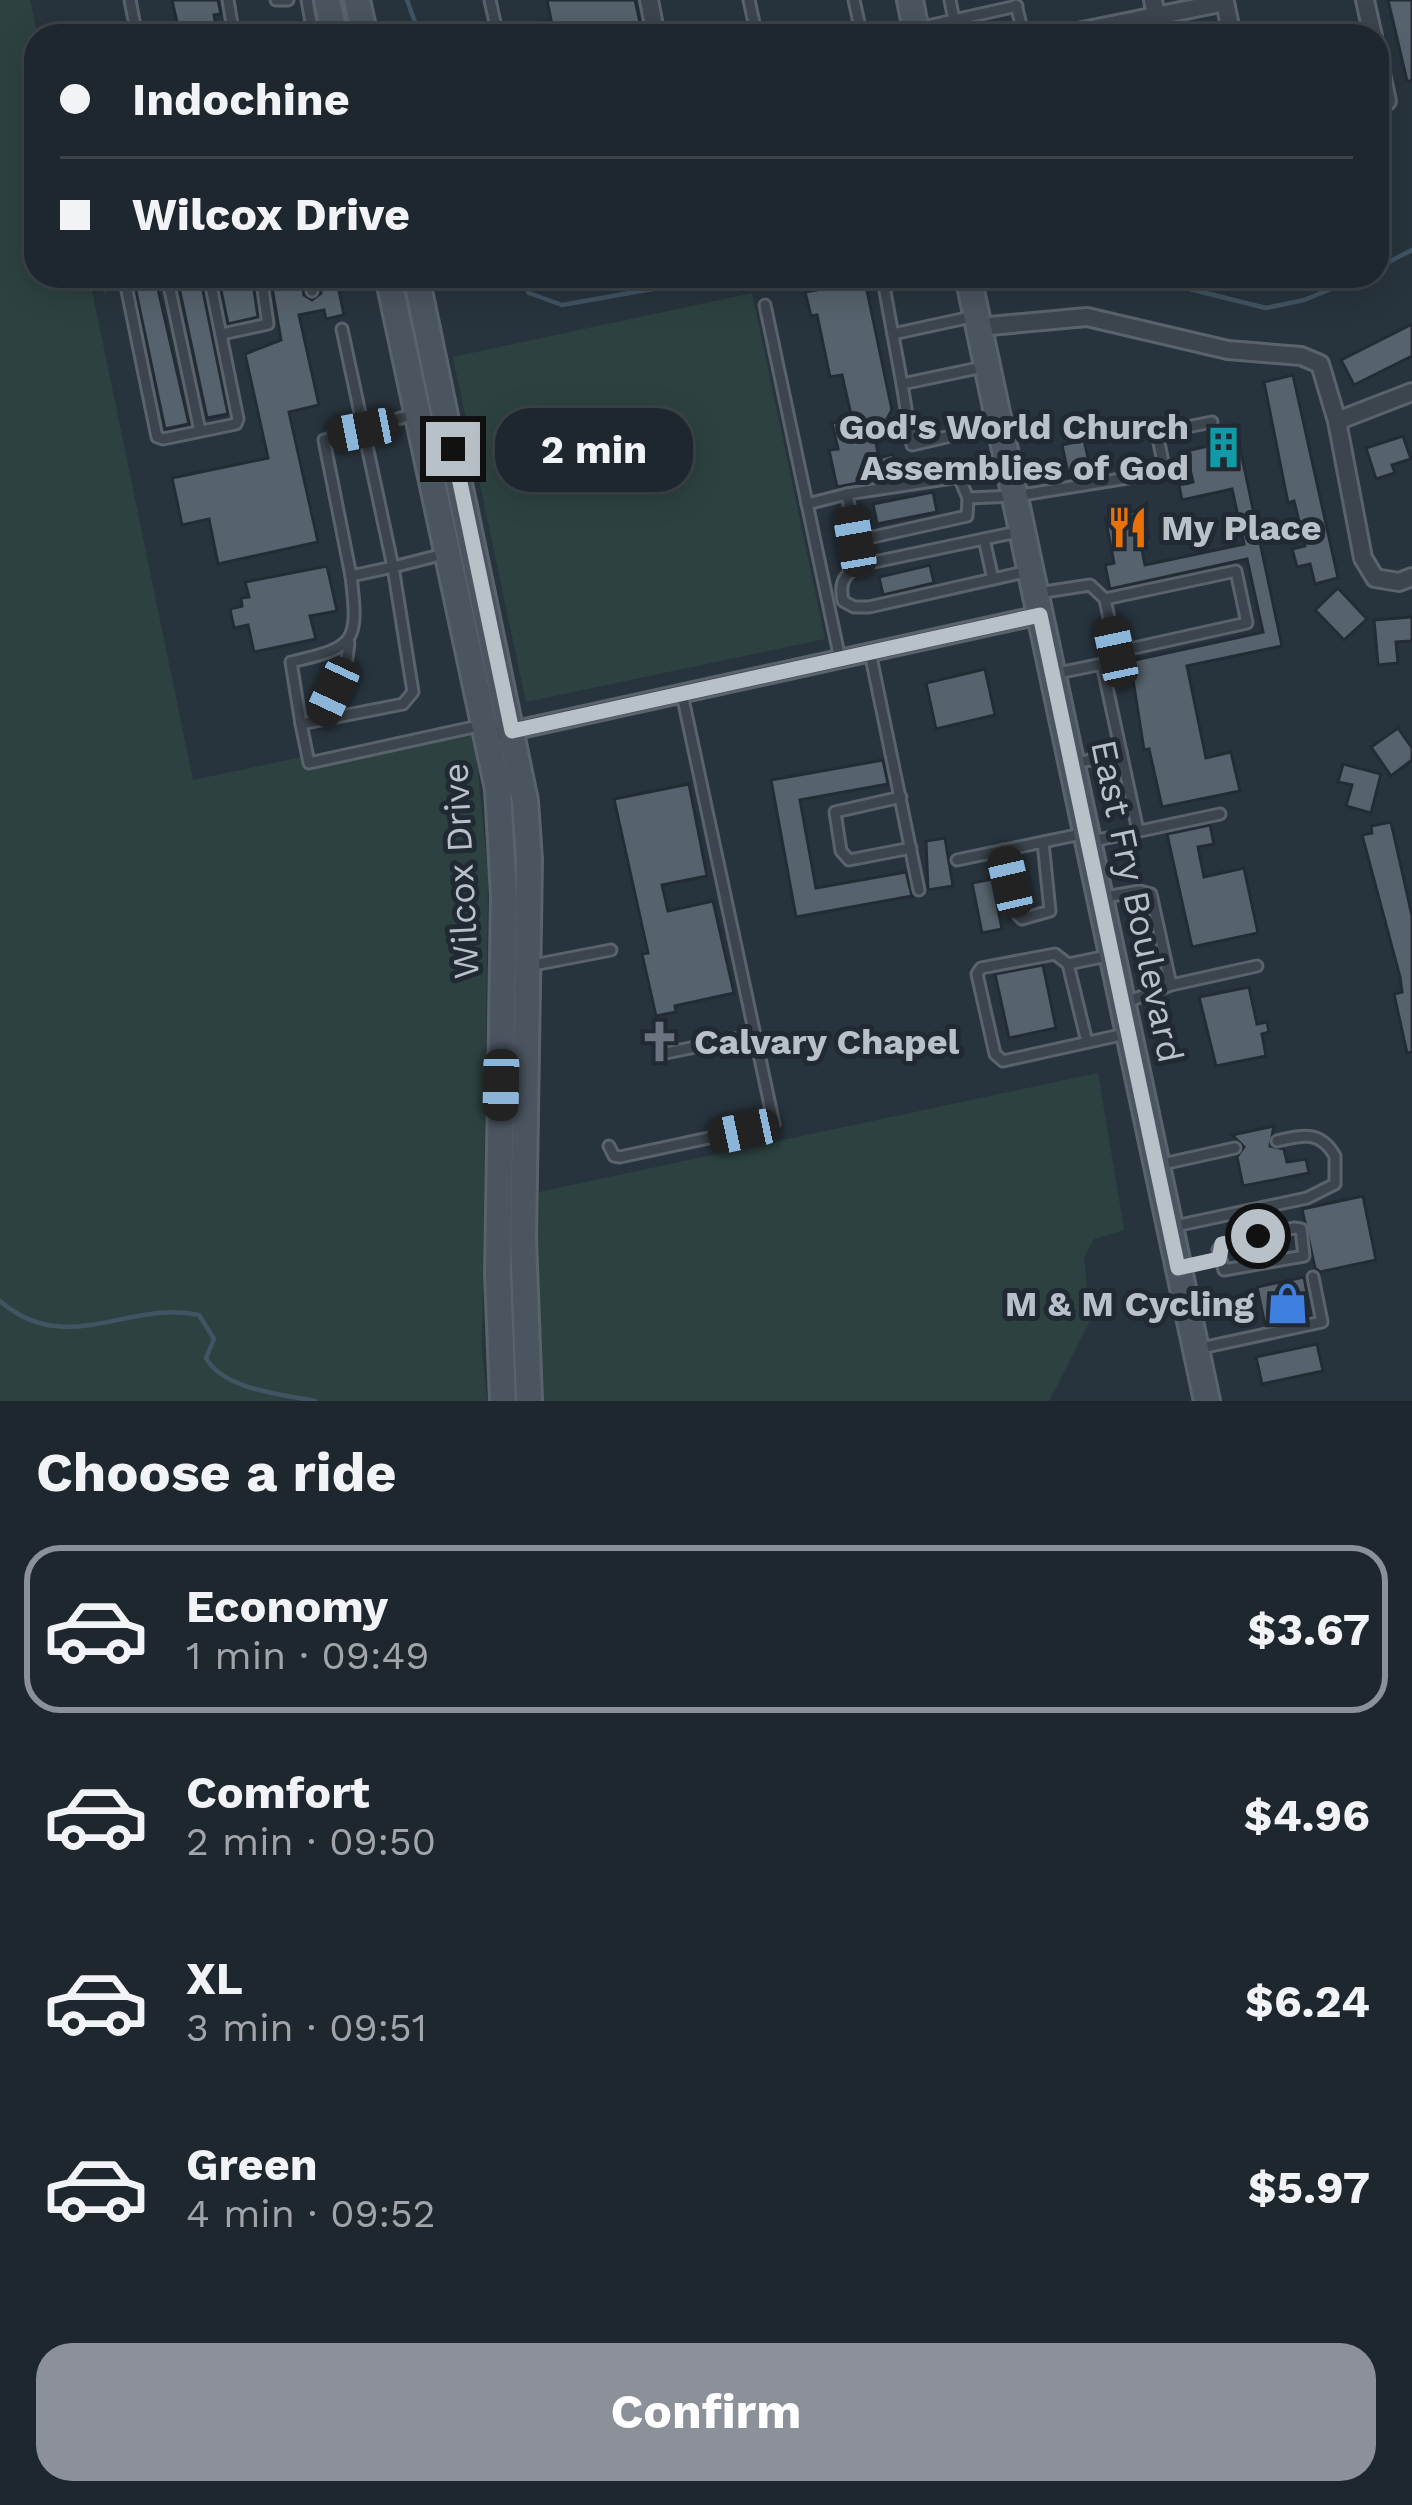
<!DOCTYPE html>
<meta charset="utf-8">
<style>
:root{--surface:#1e272e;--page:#2b333a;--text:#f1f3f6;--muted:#a1a5aa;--line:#3c444a;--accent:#8c9099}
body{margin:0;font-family:"Work Sans",sans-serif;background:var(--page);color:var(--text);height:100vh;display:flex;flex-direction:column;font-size:45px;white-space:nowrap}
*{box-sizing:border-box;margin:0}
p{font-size:39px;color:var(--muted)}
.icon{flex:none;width:66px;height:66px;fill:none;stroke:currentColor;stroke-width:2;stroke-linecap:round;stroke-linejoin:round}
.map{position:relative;height:1401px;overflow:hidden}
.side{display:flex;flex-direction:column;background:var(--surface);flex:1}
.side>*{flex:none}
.banner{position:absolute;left:24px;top:24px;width:1365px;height:264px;border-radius:36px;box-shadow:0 6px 30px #0003,0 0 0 3px var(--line);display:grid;align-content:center;height:264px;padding:0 36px;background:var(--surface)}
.end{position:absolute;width:54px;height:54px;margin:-27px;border:15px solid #b8c0c8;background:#111;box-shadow:0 0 0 6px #111}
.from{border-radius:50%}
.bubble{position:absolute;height:84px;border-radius:36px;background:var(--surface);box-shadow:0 6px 30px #0003,0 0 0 3px var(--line);font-size:39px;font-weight:700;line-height:84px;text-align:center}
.car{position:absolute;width:36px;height:72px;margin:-36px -18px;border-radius:15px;box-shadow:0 0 9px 3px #0007;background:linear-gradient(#222 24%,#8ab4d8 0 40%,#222 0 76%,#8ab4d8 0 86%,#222 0)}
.banner b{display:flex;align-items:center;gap:42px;height:114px;font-size:45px}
.banner b+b{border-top:3px solid var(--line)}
.banner i{width:30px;height:30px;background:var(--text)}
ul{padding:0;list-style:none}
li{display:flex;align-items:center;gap:36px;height:168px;margin:0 24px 18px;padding:0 12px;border:6px solid transparent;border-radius:36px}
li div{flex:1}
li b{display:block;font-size:45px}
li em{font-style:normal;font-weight:700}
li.selected{border-color:var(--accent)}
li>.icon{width:108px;height:108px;stroke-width:1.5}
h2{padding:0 36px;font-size:54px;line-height:144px}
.primary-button{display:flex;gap:24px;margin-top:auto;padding:24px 36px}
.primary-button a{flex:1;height:138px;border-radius:36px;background:var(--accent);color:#fff;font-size:48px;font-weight:700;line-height:138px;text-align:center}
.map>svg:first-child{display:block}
.green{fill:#2d4240}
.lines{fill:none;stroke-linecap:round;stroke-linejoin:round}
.stream{stroke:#405464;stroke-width:4.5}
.building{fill:#56626d;stroke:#232c35;stroke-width:3}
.lane-casing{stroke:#5a636b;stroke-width:15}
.street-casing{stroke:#5a636b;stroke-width:22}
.secondary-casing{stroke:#5a636b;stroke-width:30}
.lane{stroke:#3c454e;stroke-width:9}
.street{stroke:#3c454e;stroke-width:16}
.secondary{stroke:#4b5560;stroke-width:24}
.route{stroke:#b8c0c8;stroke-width:15}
.labels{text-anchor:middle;stroke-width:10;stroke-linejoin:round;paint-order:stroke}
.poi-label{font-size:36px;font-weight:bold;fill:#b8c0c8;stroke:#212a33;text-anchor:end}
.street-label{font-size:36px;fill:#b8c0c8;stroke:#212a33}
</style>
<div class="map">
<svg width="1412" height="1401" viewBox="0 0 1412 1401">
<rect width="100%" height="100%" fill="#28343d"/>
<!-- green -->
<g class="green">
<path d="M0 0H30L38 36 36 276H89L193 780 473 721 488 875 482 1350 487 1401H0Z"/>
<path d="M752 293 825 639 526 702 453 357Z"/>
<path d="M1098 1073 1124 1230 1094 1239 1084 1257 1090 1321 1049 1401H540L536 1301 539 1192Z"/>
</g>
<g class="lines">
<!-- stream -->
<g class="stream">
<path d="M407 0 420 36"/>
<path d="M1377 268 1412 250"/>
<path d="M518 276 529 293 562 305 726 276"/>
<path d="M1137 276 1266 308 1304 300 1363 276"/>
<path d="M0 1301C67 1359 129 1299 199 1315L214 1339 206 1358C224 1390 282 1394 315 1401"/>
</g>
</g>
<!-- building -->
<g class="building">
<path d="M172 0H218L221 14 214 15 218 36H180Z"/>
<path d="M547 0H635L643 36H540L537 23 551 20Z"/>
<path d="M1388 0H1412V81H1407Z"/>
<path d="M155 276 189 424 165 429 135 287 151 283Z"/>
<path d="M187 276H200L228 414 207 418 177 278Z"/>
<path d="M218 276H252L258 317 228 324Z"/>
<path d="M270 276H301L304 295 312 300 321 293 319 276H336L344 315 326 319 324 310 299 315 319 405 289 412 318 542 218 564 209 519 182 525 172 478 268 458 245 354 281 340Z"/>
<path d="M865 281 892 410 883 426 873 428 879 458 893 454 895 464 903 461 905 474 837 487 829 450 838 449 832 423 852 419 842 375 830 377 817 315 811 316 805 292Z"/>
<path d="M1412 324V356L1354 385 1341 360Z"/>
<path d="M1293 375 1338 578 1315 584 1310 564 1297 567 1292 549 1305 546 1294 501 1288 503 1264 382Z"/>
<path d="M1235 424 1282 646 1187 666 1206 758 1231 752 1240 791 1162 807 1149 749 1144 750 1130 661 1263 632 1247 559 1110 589 1105 565 1114 563 1105 517 1143 509 1149 538 1140 539 1145 565 1244 544 1232 489 1182 500 1179 485 1193 482 1186 451 1226 442 1223 427Z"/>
<path d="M1403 436 1411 459 1392 465 1395 473 1376 479 1366 448Z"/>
<path d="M1084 440 1092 475 1069 478 1062 445Z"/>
<path d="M933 492 937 512 877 524 873 504Z"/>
<path d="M930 565 934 583 883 595 879 577Z"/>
<path d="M327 566 337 611 310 616 316 639 254 652 248 625 234 628 230 609 242 606 241 598 249 597 245 582Z"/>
<path d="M1338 588 1367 619 1344 640 1315 610Z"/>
<path d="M1412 617V641L1396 642 1398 663 1378 665 1374 620Z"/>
<path d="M985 669 995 715 936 729 926 683Z"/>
<path d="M1398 728 1412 748V760L1391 776 1371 747Z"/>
<path d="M883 760 888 784 800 800 816 888 906 872 912 896 796 917 771 780Z"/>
<path d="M1343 764 1381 774 1371 813 1346 806 1352 785 1338 782Z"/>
<path d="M689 784 707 876 662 885 668 911 713 901 734 993 675 1006 676 1012 656 1016 642 954 648 953 614 799Z"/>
<path d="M1391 822 1412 916V1052L1407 1053 1394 994 1402 992 1400 977 1362 835 1372 833 1371 826Z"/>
<path d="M1210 825 1214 844 1198 847 1204 877 1244 868 1258 933 1192 947 1167 834Z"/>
<path d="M945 838 953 886 928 890 926 841Z"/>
<path d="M992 879 1002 929 982 933 972 883Z"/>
<path d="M1043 965 1056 1028 1009 1038 995 974Z"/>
<path d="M1249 987 1257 1024 1267 1022 1269 1032 1262 1034 1266 1056 1216 1066 1199 997Z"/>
<path d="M1274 1126 1270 1146 1284 1149 1287 1162 1306 1159 1309 1173 1243 1186 1237 1157 1244 1147 1232 1135Z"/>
<path d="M1363 1196 1376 1260 1320 1272 1315 1268 1302 1209Z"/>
<path d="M1304 1277 1311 1315 1265 1325 1257 1287Z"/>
<path d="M1317 1344 1323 1371 1262 1384 1256 1357Z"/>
</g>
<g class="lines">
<defs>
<g id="lane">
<path d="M130 0 137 36"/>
<path d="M228 0 234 36"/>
<path d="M276 0H288"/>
<path d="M307 0 312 28"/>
<path d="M490 0 498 36"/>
<path d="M749 0 757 36"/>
<path d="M854 0 862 36"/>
<path d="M950 0 954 20 1017 6"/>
<path d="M1016 5 1024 36"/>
<path d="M919 28 954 20"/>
<path d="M280 36 332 24"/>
<path d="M103 276 105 284 146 276"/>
<path d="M167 276 200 431"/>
<path d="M310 276 312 291"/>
<path d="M922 276 884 286 902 384 983 367"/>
<path d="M125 281 157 437 163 439 236 424 238 419 209 276"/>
<path d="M765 305 840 659"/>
<path d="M222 334 268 324 261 276"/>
<path d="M893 334 971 317"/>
<path d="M902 384 912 445 994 426"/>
<path d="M968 498 1015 496 1165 472 1157 433 1212 422"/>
<path d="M807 504 847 494"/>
<path d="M1017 532 860 565C844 575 839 582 843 601L854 607H869L1029 571"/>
<path d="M984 539 993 579"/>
<path d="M855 541 967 516 968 498 959 477 847 494 860 565"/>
<path d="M444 554 393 567 413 692 403 704 301 724 309 763 483 725"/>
<path d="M351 576 324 440 415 414"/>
<path d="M1038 593 1090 585 1105 599 1116 652"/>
<path d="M870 652 919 890"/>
<path d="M1102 664 1138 831"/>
<path d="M1053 674 1102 664 1116 652 1247 623 1236 571 1105 599"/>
<path d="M321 719 346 666 349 643"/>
<path d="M301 724 291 662C356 647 359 643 351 576L393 567 342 329"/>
<path d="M1074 764 1121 752"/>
<path d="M901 797 835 812 841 851 849 860 911 848"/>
<path d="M1093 841 1220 814"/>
<path d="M1003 850 1018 915 1022 919 1050 911 1043 842"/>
<path d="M957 860 1086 833"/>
<path d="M1105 897 1140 891 1151 894 1171 985 1127 1002"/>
<path d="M1112 955 1068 964 1055 954 981 968 977 974 995 1054 1003 1061 1125 1034"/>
<path d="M1068 964 1087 1042"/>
<path d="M528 966 611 950"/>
<path d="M1171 985 1257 966"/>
<path d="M666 1053 754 1035"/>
<path d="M609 1146 614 1156 620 1157 774 1124 682 694"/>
<path d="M1158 1165 1235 1148"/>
<path d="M1175 1226 1307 1198 1335 1184V1156C1320 1130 1303 1135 1277 1141"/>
<path d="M1294 1228 1301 1229 1304 1256 1224 1270 1218 1250 1222 1244Z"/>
<path d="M1184 1267 1219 1259"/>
<path d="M1201 1348 1322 1322 1313 1277"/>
</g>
<g id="street">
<path d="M649 0 656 36"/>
<path d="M1153 0 1160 36"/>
<path d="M1365 0 1373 36"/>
<path d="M1058 36 1225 2 1232 36"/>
<path d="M1377 55 1387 101"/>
<path d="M979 327 1087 317 1228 350 1301 356 1320 364 1337 421 1363 558 1375 578 1399 582 1412 577"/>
<path d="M1337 421 1412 392"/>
<path d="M502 733 1040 615"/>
</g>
<g id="secondary">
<path d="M327 0 335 36"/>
<path d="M357 0 365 36"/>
<path d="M910 0 917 36"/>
<path d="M388 276 498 789 504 896 498 1274 503 1401"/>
<path d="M416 276 525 801 529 860 523 1239 529 1401"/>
<path d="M968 276 1207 1401"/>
</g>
</defs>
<!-- lane casing -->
<use href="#lane" class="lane-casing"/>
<!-- street casing -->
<use href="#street" class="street-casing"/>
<!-- secondary casing -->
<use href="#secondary" class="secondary-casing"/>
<!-- lane -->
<use href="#lane" class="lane"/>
<!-- street -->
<use href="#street" class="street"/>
<!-- secondary -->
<use href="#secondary" class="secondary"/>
</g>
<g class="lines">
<!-- route -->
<path class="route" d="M453 449 512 731 1040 615 1178 1268 1219 1259 1222 1244 1258 1236"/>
</g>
<!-- icons -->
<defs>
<symbol id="building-bare" viewBox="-9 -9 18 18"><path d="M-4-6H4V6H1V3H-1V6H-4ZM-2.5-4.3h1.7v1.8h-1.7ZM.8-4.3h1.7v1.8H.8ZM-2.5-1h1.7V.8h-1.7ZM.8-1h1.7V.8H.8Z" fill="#0f9aa8" stroke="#212a33" stroke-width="2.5" paint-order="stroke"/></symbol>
<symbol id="restaurant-bare" viewBox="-9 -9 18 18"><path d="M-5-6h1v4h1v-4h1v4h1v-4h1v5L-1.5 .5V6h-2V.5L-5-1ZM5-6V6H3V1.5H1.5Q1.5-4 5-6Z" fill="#e8710a" stroke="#212a33" stroke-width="2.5" paint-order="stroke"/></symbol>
<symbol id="church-bare" viewBox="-9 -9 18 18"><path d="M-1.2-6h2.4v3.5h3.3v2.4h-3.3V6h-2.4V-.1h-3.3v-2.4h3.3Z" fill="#6b7280" stroke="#212a33" stroke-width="2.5" paint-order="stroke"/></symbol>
<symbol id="shop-bare" viewBox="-9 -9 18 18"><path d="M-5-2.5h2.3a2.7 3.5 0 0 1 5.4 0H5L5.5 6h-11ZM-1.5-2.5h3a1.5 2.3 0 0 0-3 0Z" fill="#3f7fe0" stroke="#212a33" stroke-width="2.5" paint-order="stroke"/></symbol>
</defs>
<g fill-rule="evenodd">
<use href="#building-bare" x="1194" y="418" width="59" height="59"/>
<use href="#restaurant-bare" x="1098" y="498" width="59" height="59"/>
<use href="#church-bare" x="630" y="1012" width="59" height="59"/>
<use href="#shop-bare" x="1258" y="1274" width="59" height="59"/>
</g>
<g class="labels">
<!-- poi labels -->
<g class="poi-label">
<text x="1189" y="439">God's World Church<tspan x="1189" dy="41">Assemblies of God</tspan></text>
<text x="1161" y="540" text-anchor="start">My Place</text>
<text x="694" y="1054" text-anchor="start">Calvary Chapel</text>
<text x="1254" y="1316">M &amp; M Cycling</text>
</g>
<!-- street labels -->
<g class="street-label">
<text transform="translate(460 871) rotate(-93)" y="13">Wilcox Drive</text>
<text transform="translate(1138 901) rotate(78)" y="13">East Fry Boulevard</text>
</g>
</g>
</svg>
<i class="end from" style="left:1258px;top:1236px"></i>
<i class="end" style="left:453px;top:449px"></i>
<div class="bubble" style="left:495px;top:408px;width:198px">2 min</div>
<i class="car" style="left:363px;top:430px;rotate:259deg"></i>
<i class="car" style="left:855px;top:541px;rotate:350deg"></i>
<i class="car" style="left:1116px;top:652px;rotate:348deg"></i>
<i class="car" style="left:333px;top:692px;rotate:205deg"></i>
<i class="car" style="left:1010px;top:882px;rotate:347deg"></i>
<i class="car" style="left:501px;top:1085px;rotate:181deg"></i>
<i class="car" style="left:744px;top:1131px;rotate:258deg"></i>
<div class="banner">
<b><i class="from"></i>Indochine</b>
<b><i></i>Wilcox Drive</b>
</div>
</div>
<section class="side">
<h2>Choose a ride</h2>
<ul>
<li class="selected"><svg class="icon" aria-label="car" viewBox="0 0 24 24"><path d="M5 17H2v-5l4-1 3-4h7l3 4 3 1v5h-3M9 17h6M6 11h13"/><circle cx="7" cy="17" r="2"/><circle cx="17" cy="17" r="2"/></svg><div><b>Economy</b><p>1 min · 09:49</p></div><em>$3.67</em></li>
<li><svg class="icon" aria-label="car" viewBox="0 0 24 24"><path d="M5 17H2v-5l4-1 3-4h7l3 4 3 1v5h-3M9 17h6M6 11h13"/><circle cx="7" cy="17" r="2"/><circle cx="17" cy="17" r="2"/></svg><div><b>Comfort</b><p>2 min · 09:50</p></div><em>$4.96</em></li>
<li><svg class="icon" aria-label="car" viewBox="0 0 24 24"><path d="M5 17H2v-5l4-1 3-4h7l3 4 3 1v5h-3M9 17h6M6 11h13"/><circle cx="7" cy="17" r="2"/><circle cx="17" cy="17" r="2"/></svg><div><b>XL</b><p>3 min · 09:51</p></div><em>$6.24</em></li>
<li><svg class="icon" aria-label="car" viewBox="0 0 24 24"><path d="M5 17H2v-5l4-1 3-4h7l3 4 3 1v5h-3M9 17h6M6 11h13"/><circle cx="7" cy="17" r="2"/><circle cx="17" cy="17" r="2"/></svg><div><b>Green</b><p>4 min · 09:52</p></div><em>$5.97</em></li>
</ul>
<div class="primary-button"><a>Confirm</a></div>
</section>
